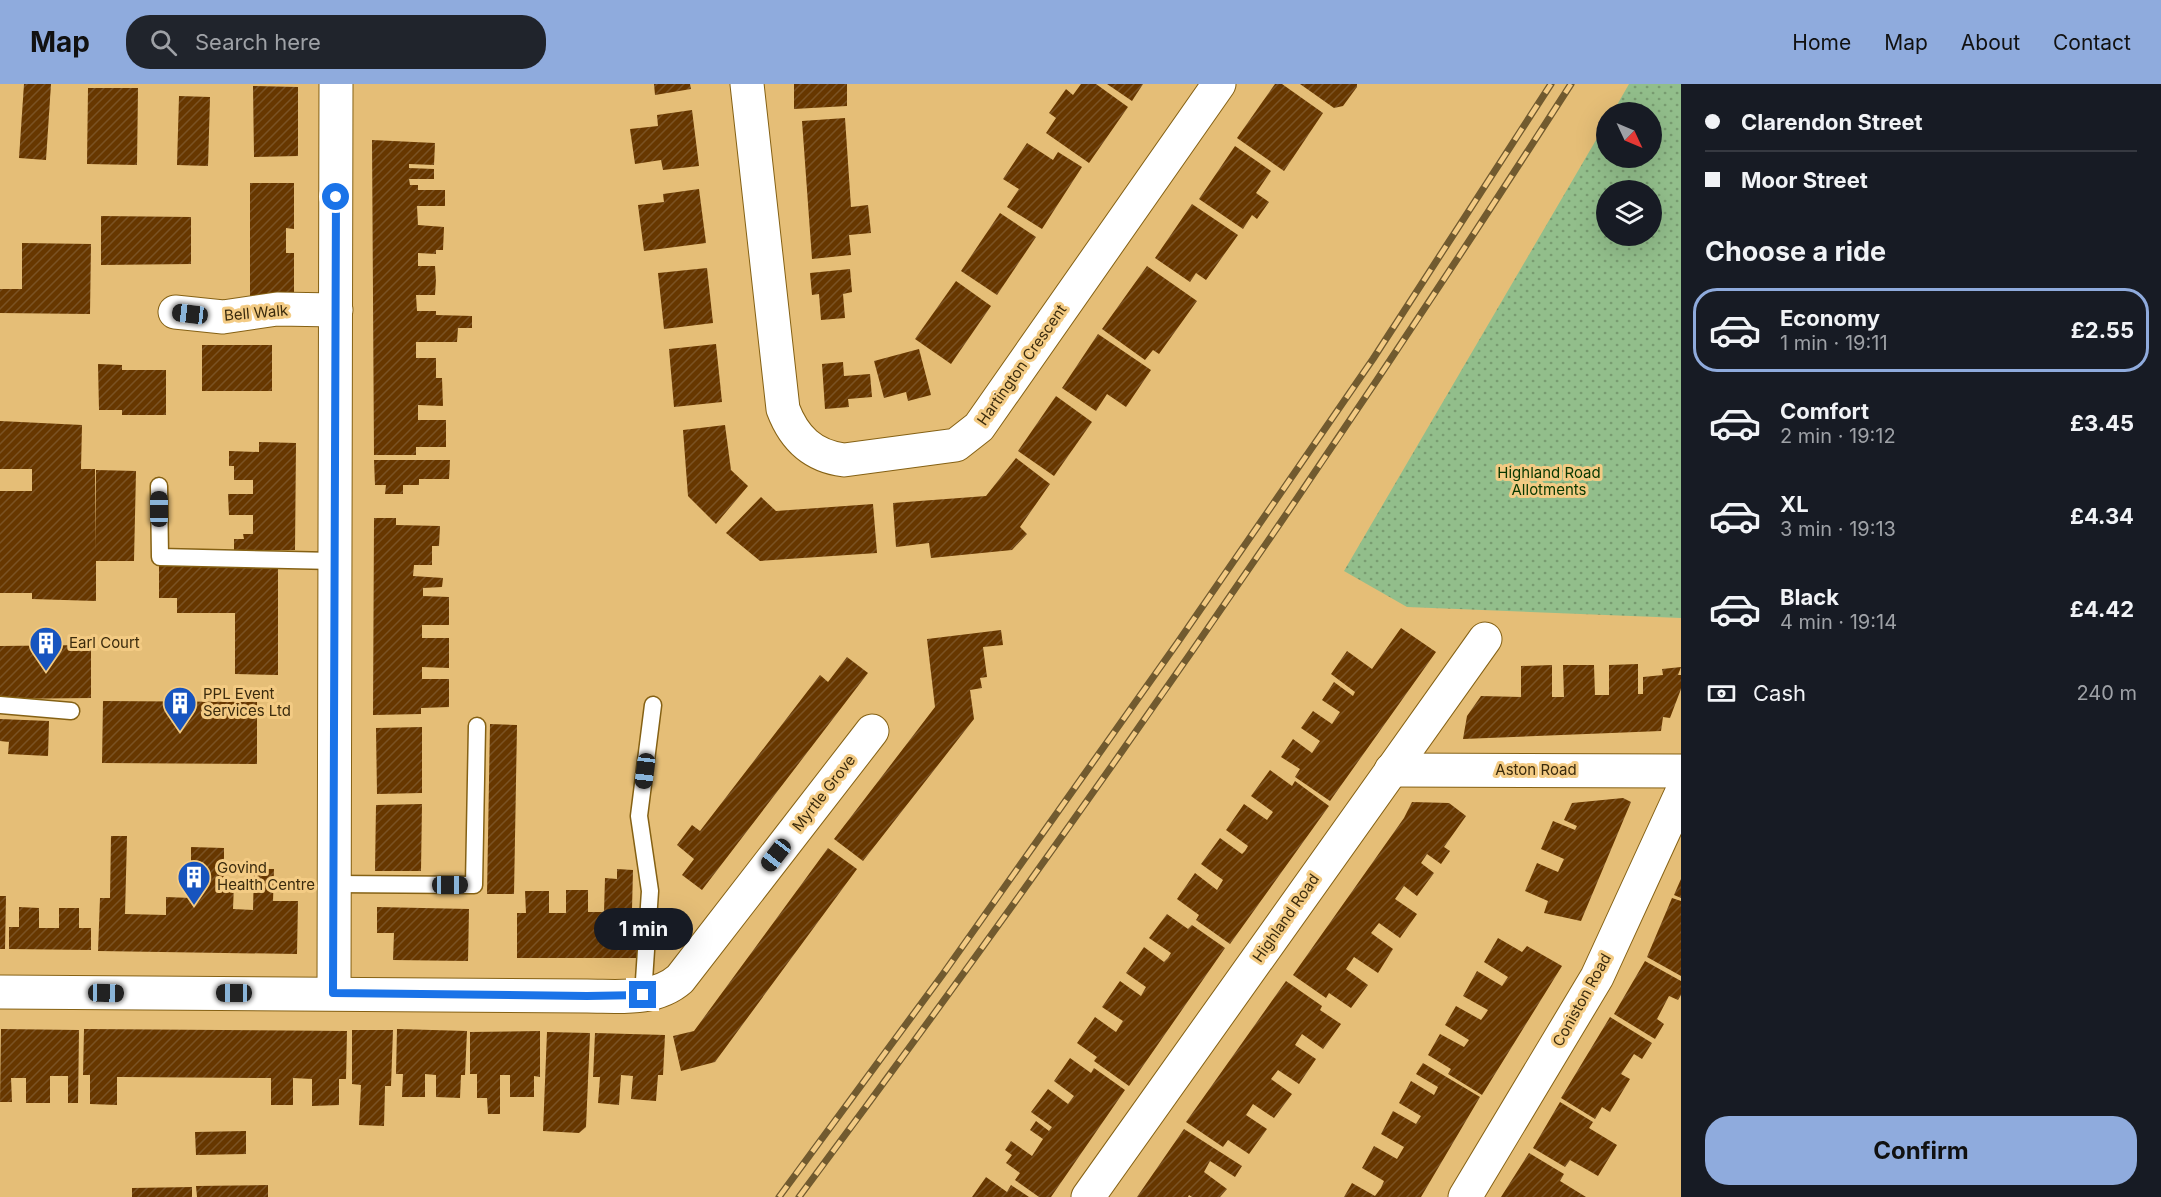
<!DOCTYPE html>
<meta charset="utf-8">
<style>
:root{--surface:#171b24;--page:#20242c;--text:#f1f3f6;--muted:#9ea1a6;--line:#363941;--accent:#8fabdd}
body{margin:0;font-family:Inter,sans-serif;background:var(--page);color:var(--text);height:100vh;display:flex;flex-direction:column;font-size:22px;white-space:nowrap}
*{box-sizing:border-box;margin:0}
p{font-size:20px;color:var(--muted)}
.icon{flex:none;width:33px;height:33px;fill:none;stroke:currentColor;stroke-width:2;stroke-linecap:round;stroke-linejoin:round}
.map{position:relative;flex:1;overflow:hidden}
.drawer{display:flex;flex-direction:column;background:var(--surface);width:480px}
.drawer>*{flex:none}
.top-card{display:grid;align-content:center;height:132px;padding:0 24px;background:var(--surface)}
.needle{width:39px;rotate:134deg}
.tools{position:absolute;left:1596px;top:18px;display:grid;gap:12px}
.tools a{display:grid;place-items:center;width:66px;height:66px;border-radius:50%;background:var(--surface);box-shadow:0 6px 24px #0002;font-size:30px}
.end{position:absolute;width:27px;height:27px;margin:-14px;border:8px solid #1a73e8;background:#fff;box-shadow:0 0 0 3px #fff}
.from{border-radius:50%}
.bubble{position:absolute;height:42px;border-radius:21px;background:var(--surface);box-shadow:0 6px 24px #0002;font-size:20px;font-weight:700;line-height:42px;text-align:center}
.car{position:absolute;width:18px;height:36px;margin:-18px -9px;border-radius:8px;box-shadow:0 0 4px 2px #0007;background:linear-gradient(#222 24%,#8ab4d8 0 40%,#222 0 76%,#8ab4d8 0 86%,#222 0)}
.top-card b{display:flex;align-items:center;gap:21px;height:57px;font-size:22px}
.top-card b+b{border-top:2px solid var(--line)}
.top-card i{width:15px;height:15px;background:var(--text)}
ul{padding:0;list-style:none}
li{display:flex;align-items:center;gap:18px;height:84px;margin:0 12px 9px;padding:0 12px;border:3px solid transparent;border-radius:24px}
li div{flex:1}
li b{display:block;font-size:22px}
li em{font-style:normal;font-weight:700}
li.selected{border-color:var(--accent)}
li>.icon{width:54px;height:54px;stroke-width:1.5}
h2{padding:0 24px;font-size:27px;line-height:72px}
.pay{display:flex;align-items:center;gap:15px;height:66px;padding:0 24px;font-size:22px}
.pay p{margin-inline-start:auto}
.action{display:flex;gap:12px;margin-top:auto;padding:12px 24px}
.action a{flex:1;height:69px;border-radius:24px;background:var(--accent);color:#111;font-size:24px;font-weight:700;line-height:69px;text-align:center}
header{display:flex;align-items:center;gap:36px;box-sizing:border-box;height:84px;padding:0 30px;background:var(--accent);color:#111}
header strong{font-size:28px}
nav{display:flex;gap:33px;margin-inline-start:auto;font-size:21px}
.search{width:420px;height:54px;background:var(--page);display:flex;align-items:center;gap:15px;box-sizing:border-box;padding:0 21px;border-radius:24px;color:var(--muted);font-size:22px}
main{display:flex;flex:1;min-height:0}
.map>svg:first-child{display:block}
.garden{fill:url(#garden-dots);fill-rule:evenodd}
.building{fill:url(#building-hatch)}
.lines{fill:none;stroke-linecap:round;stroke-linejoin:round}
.service-casing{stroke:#856114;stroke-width:19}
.minor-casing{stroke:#856114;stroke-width:35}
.service{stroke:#fff;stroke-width:16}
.minor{stroke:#fff;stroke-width:33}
.rail-casing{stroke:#715a2f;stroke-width:7}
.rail{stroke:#f3cb84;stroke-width:4.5;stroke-dasharray:14;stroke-linecap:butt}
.route{stroke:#1a73e8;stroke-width:8}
.labels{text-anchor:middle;stroke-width:6;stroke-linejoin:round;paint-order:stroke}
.street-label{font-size:15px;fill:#3b2b0d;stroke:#f3cb84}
.park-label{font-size:15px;fill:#083801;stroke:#f3cb84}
.poi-label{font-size:15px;fill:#3b2b0d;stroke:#f3cb84;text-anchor:start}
</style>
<header>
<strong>Map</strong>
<div class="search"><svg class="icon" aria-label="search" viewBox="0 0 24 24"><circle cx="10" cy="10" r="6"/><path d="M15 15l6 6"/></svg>Search here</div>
<nav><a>Home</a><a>Map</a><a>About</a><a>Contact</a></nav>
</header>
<main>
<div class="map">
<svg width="1681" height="1113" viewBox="0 0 1681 1113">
<defs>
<pattern id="garden-dots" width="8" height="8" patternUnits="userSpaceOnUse" patternTransform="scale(1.5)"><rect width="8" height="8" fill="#92be8b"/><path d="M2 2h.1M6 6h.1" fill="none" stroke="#789b70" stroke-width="1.8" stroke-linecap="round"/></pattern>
<pattern id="building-hatch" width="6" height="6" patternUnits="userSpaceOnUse" patternTransform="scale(1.5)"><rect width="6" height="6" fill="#673700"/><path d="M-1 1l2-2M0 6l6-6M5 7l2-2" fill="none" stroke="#7a5224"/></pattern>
</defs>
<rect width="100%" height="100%" fill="#e5be77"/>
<!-- garden -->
<path class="garden" d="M1629 0H1681V534L1407 523 1344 487 1606 39V74H1652V28H1613ZM1606 106H1652V152H1606Z"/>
<!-- building -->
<g class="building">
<path d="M24 0H51L46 76 19 74Z"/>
<path d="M654 0H690L691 5 655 11Z"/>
<path d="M794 0H847V22L794 25Z"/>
<path d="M1081 0H1096L1128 23 1089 79 1046 49 1056 34 1049 29 1066 5 1073 11Z"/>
<path d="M1107 0H1143L1132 17Z"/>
<path d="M1275 0H1282L1323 29 1284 87 1237 54Z"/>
<path d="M1300 0H1357V3L1343 22 1334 24Z"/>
<path d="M253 2 298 3V72L254 73Z"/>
<path d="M88 4H138L137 81 87 80Z"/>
<path d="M179 12 210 13 208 82 177 81Z"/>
<path d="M692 26 699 82 663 86 661 76 635 80 630 45 658 42 657 31Z"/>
<path d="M845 34 851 123 868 121 871 149 849 151 851 171 812 175 802 37Z"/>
<path d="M372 56 435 59 434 81 409 80V84L434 85V95H409L410 101H418V106H445V122H417L418 141 444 143 443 166H436V170L418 169V182H435L436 196 435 211H416L417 227H436V231L472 232V244H458L457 258H416V274H436V294H442L443 322 418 321V336H446V363H416V371H374Z"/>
<path d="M1027 59 1053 76 1058 68 1082 83 1042 145 1007 123 1019 105 1003 95Z"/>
<path d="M1235 62 1271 87 1256 109 1269 118 1257 135 1252 131 1243 145 1199 115Z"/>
<path d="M250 99H294V145L286 144V169H294V212L250 213Z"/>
<path d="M699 105 706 159 644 167 638 121 664 118 663 110Z"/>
<path d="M1192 120 1238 151 1206 196 1196 189 1190 198 1155 174Z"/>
<path d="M1000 129 1036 153 997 211 961 187Z"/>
<path d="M101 132 191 133V180L101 181Z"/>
<path d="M22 159 91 160 90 230 0 229V205H22Z"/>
<path d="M1147 182 1197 217 1159 270 1153 266 1145 276 1102 245Z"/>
<path d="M707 184 713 239 664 245 658 189Z"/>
<path d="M850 185 852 208 843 210 845 234 821 236 819 210 812 211 810 189Z"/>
<path d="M956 197 991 222 951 280 915 255Z"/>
<path d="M1098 250 1151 286 1126 323 1107 310 1096 327 1062 304Z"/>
<path d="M716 260 722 318 674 323 669 265Z"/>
<rect x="202" y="261" width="70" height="46"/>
<path d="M919 265 931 311 908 317 906 308 884 314 874 277Z"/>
<path d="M843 278 844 292 870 290 872 313 848 315 849 323 825 325 822 280Z"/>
<path d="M98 280 122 281V286H166V331H122V326H99Z"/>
<path d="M1056 312 1092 338 1054 392 1018 367Z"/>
<path d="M0 337 82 341 81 385H95V469L96 386 136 387 134 477H96V517L32 515V509H0V407H32V385H0Z"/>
<path d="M725 341 731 386 748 402 716 440 688 412 683 346Z"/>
<path d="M259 358 296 359 295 466 234 467V455H244L243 450H253V431H229L228 410H253V396H234V382H229V367L259 368Z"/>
<path d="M1016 374 1050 400 1020 443 1027 450 1012 466 931 474 929 459 896 463 893 419 986 412Z"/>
<path d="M374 376H450L449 395H419V401H403V410H385L386 401H375Z"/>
<path d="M761 413 776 427 873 420 877 469 760 477 726 449Z"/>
<path d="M374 434H396V441L440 442 439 462H432V481H414L413 492 443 494 442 503 423 504V512L449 513V541H422V554H449V584L422 583V595H449V623L421 624V630L373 631Z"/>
<path d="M159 479 278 482V591L235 590V529H177V514H159Z"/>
<path d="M1401 544 1436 568 1330 717 1295 693 1300 685 1281 673 1293 655 1312 669 1320 657 1301 644 1313 627 1332 640 1340 628 1322 616 1334 598 1353 612 1355 608 1331 590 1347 567 1372 585Z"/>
<path d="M1001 546 1003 561 983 563 987 593 980 594 982 604 970 606 974 635 863 777 834 755 935 623 927 555Z"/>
<path d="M91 561V614L0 615V562Z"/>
<path d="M847 573 868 589 702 806 682 791 694 775 677 761 692 741 700 747 820 591 828 598Z"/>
<path d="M1638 580V610H1643V593L1663 591 1662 585 1681 583 1678 591H1681V605L1670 634 1663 633 1661 647 1463 655 1467 632 1481 612 1521 613V582L1552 581V613H1564L1563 581H1594L1595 611H1609V581Z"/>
<path d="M103 617 257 618V680L102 679Z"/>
<path d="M0 635 49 637 48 672 8 670 9 658 0 657Z"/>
<path d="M490 640 517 641 514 810H487Z"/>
<path d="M422 643V709L377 710 376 644Z"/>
<path d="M1270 686 1292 702 1295 697 1329 722 1230 860 1196 836 1199 831 1177 815 1195 789 1217 806 1223 796 1201 780 1220 754 1242 770 1245 767 1248 762 1226 746 1244 720 1267 736 1273 728 1251 712Z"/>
<path d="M1623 714 1631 718 1581 837 1544 829 1548 817 1525 807 1537 779 1558 788 1564 775 1541 765 1553 737 1575 746 1577 742 1564 736 1572 719Z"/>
<path d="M1412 718 1449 719 1466 732 1444 763 1450 767 1441 780 1427 770 1421 779 1434 789 1417 812 1404 802 1395 815 1417 830 1400 854 1379 839 1371 849 1393 865 1378 889 1354 873 1346 885 1368 901 1351 924 1329 909 1326 914 1293 891 1404 734Z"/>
<path d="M422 720 421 787H375L376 721Z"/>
<path d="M111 752H127L125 830 166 831V813L191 814V763L224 764V800H234L233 825 253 826 254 785H274L273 817H298L297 870 98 867 100 814H110Z"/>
<path d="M828 764 857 785 715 978 681 987 673 952 694 947Z"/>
<path d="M617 785 633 786 632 825H641L640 874H517V829H526L525 807H549V829H566V806H588V828H604L605 794 617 795Z"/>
<path d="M1681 795V814L1674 811Z"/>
<path d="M0 812H6L5 865H0Z"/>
<path d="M1672 814 1681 817V892L1647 873Z"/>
<path d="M19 823 39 824V844H59V824H79V844H91V866L9 865V843H19Z"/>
<path d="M377 823 469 825 468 877 393 876 394 849H377Z"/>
<path d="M1167 830 1188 845 1192 841 1225 864 1129 1002 1094 977 1097 973 1077 959 1095 933 1116 948 1123 937 1102 923 1120 897 1141 912 1146 903 1126 889 1144 863 1164 878 1168 874 1171 869 1149 854Z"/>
<path d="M1498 854 1522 868 1527 862 1562 882 1482 1011 1448 990 1451 985 1428 971 1440 950 1464 963 1469 956 1445 941 1456 922 1481 936 1484 932 1488 926 1463 912 1477 887 1502 902 1508 893 1484 878Z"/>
<path d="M1645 877 1681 897V911L1678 916 1669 912 1657 935 1664 940 1655 955 1614 930Z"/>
<path d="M1286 897 1322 922 1320 926 1341 940 1323 965 1302 950 1295 961 1316 975 1299 1000 1278 986 1271 995 1292 1010 1274 1034 1253 1020 1246 1031 1267 1045 1249 1070 1228 1056 1223 1063 1186 1038Z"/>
<path d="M1610 933 1652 959 1642 975 1634 970 1621 990 1630 995 1610 1028 1602 1023 1595 1035 1561 1014Z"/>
<path d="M1 945 79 946 78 1019H68V992H50V1019H26V994H11L12 1018H0Z"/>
<path d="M84 945 347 947 346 995H339V1021L312 1022V995L293 994V1021H271V994L121 993H117V1021L90 1020V991H83Z"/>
<path d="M397 945 467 947 465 991H461L460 1014 436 1013V991L425 990V1013H402L403 990H396Z"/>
<path d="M352 946H393L391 1002H385L384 1042 359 1041 361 1001 352 1000Z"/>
<path d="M540 947V993L534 992V1013H510V991H500V1030H488L487 1014H477V990H470V948Z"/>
<path d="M547 948 590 949 586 1043 579 1049 543 1047Z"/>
<path d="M595 949 665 951 663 991H658L656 1017 631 1015 633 992 621 991 619 1021 598 1019 600 993H593Z"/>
<path d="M1070 974 1091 989 1094 984 1125 1006 1051 1113H1039L1015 1096 1020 1089 1006 1079 1012 1071 1005 1066 1011 1057 1032 1072 1043 1055 1030 1046 1036 1037 1049 1047 1052 1043 1031 1028 1048 1005 1068 1020 1074 1012 1054 997Z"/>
<path d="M1423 979 1480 1013 1421 1113H1344L1352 1099 1375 1112 1381 1104 1384 1097 1362 1084 1374 1062 1397 1075 1404 1063 1381 1050 1393 1027 1416 1040 1421 1032 1399 1019 1411 997 1434 1011 1438 1003 1416 990Z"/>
<path d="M1560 1018 1593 1038 1589 1044 1617 1061 1598 1092 1570 1076 1565 1083 1533 1064Z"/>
<path d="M1184 1045 1242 1082 1235 1093 1210 1077 1204 1088 1227 1105 1220 1113H1192L1189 1111 1188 1113H1137Z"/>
<path d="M246 1047V1070L196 1071 195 1048Z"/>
<path d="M1529 1069 1564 1090 1560 1097 1586 1113H1501Z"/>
<path d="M986 1093 1007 1108 1011 1101 1029 1113H972Z"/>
<path d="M268 1101V1113H197L196 1102Z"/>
<path d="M192 1103V1113H132V1104Z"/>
</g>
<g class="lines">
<defs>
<g id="service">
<path d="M159 402 160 473 334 477"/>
<path d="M0 621 71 627"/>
<path d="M333 800 474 801 477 642"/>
<path d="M643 911 650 807 639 732 653 621"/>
</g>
<g id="minor">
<path d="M747 0 783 325C794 354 812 372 844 376L956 361 979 343 1219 0"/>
<path d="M175 228 223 233 277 225 336 226"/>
<path d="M1391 686 1681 687"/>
<path d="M0 908 587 912C619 912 655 917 680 895L872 647"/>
<path d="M334 909 336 0"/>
<path d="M1088 1113 1485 555"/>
<path d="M1465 1113 1597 893 1681 710"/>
</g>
</defs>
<!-- service casing -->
<use href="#service" class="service-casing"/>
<!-- minor casing -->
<use href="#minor" class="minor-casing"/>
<!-- service -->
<use href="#service" class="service"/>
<!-- minor -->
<use href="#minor" class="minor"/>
<defs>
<g id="rail">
<path d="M779 1113 943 890 1178 558 1373 275 1551 0"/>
<path d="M799 1113C1069 751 1327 380 1571 0"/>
</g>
</defs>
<!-- rail casing -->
<use href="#rail" class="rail-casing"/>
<!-- rail -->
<use href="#rail" class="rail"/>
</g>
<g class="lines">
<!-- route -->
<path class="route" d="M336 113 333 909 587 912 643 911"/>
</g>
<!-- icons -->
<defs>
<symbol id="building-pin" viewBox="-11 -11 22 30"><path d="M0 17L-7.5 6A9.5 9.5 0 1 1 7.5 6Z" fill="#1754bf" stroke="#f3cb84"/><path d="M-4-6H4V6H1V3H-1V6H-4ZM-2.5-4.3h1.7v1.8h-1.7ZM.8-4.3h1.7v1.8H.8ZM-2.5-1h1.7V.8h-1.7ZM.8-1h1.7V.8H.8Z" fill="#fff"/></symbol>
</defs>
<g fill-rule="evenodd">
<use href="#building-pin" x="27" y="540" width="38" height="52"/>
<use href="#building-pin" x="161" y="600" width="38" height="52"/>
<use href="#building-pin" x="175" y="774" width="38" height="52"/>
</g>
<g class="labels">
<!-- street labels -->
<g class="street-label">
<text transform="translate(256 229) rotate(-5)" y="5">Bell Walk</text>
<text transform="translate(1022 281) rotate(-55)" y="5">Hartington Crescent</text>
<text x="1536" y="691">Aston Road</text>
<text transform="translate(824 709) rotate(-52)" y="5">Myrtle Grove</text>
<text transform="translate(1286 834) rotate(-55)" y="5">Highland Road</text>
<text transform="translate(1582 916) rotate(-61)" y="5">Coniston Road</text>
</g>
<!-- park labels -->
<g class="park-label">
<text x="1549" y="394">Highland Road<tspan x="1549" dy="17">Allotments</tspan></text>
</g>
<!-- poi labels -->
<g class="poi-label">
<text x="69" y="564">Earl Court</text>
<text x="203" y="615">PPL Event<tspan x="203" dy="17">Services Ltd</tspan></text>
<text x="217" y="789">Govind<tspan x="217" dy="17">Health Centre</tspan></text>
</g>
</g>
</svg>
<div class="tools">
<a><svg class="needle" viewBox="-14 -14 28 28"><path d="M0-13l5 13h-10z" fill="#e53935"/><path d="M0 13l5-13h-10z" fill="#9ea1a6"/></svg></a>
<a><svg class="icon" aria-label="layers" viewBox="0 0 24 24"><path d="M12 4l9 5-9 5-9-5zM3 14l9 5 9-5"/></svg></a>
</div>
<i class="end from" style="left:336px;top:113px"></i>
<i class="end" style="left:643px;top:911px"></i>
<div class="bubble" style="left:594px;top:824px;width:99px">1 min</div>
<i class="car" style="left:190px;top:230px;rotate:277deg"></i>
<i class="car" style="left:159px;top:425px;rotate:0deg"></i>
<i class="car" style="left:645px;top:687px;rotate:187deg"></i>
<i class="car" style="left:776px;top:771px;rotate:218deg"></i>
<i class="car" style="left:450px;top:801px;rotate:90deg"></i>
<i class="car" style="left:106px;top:909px;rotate:91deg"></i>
<i class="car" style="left:234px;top:909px;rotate:270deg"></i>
</div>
<section class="drawer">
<div class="top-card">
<b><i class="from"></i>Clarendon Street</b>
<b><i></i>Moor Street</b>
</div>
<h2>Choose a ride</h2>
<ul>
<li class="selected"><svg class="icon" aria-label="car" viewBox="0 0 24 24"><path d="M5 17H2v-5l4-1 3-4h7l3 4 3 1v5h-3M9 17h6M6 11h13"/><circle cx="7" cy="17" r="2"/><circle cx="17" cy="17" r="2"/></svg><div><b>Economy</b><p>1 min · 19:11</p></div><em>£2.55</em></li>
<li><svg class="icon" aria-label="car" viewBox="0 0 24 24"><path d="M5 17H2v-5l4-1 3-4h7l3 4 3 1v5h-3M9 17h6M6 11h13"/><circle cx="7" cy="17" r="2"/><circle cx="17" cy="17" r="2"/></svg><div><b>Comfort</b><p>2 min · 19:12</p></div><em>£3.45</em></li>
<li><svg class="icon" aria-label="car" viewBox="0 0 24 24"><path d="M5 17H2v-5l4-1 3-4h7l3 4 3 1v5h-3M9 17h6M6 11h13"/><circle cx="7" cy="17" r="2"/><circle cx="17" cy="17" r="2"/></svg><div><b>XL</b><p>3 min · 19:13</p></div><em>£4.34</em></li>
<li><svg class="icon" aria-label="car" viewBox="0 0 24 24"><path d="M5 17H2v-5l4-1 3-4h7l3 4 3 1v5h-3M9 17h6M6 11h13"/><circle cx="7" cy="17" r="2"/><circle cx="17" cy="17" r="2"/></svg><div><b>Black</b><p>4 min · 19:14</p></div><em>£4.42</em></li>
</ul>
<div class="pay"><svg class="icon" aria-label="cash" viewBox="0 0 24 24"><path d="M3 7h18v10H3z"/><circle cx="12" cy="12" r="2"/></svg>Cash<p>240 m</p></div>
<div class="action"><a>Confirm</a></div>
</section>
</main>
